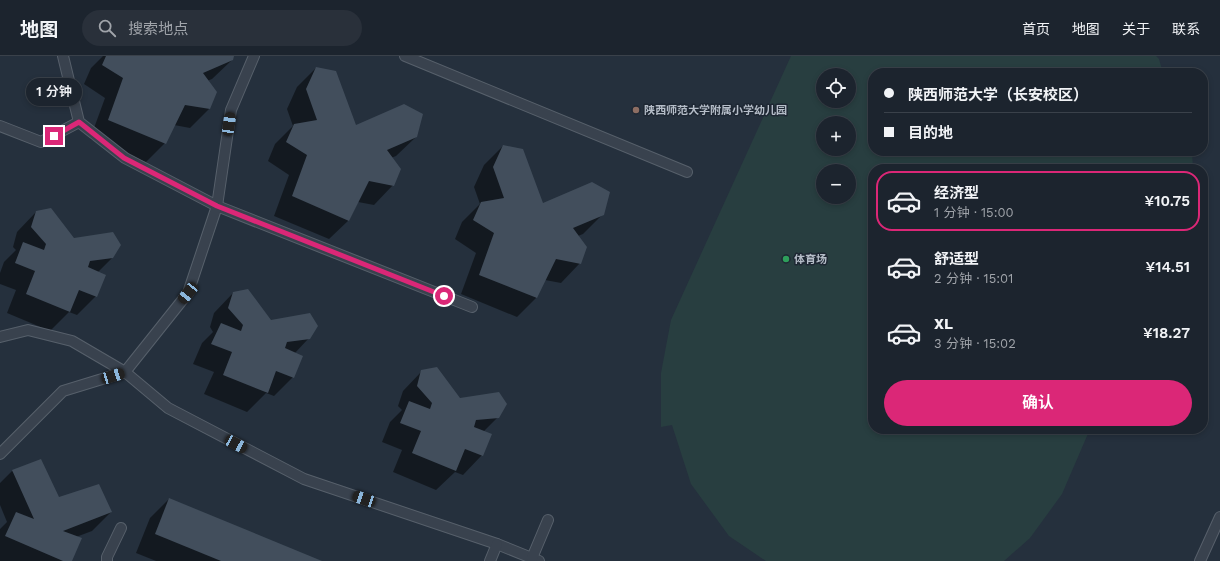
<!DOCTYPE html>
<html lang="zh">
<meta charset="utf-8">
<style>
:root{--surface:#1c242e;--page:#29303a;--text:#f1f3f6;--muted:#a0a4aa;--line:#3a414a;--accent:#db2777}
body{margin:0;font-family:"Work Sans","Noto Sans SC",sans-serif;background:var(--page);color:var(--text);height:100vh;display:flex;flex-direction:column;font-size:15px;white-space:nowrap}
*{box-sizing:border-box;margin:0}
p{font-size:13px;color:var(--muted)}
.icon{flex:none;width:22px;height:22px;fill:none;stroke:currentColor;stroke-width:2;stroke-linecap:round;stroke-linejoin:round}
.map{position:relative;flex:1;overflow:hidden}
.drawer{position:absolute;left:868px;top:108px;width:340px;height:270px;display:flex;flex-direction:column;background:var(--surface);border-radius:16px;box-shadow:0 2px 6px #0003,0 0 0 1px var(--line)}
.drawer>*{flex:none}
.hud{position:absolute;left:868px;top:12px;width:340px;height:88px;border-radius:16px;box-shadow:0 2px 6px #0003,0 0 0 1px var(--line);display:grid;align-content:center;height:88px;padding:0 16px;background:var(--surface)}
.fabs{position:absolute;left:816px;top:12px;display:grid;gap:8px}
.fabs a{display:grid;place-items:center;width:40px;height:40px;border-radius:50%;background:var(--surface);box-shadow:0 2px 6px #0003,0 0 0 1px var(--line);font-size:20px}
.end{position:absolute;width:18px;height:18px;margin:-9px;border:5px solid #db2777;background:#fff;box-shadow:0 0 0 2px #fff}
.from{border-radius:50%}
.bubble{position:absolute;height:28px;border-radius:14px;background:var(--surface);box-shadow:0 2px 6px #0003,0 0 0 1px var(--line);font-size:13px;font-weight:600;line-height:28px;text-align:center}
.car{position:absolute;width:12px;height:24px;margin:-12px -6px;border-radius:5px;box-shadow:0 0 3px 1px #0007;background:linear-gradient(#222 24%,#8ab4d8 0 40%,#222 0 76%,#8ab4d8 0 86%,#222 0)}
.hud b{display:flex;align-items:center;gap:14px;height:38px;font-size:15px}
.hud b+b{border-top:1px solid var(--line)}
.hud i{width:10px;height:10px;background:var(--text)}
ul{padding:7px 0 0;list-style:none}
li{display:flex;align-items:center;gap:12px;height:60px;margin:0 8px 6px;padding:0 8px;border:2px solid transparent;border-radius:16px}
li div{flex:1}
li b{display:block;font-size:15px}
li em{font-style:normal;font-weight:600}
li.current{border-color:var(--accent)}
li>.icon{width:36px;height:36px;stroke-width:1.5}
.cta{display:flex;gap:8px;margin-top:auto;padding:8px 16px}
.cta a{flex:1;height:46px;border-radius:24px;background:var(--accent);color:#fff;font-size:16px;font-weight:600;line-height:46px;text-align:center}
header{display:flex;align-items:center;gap:24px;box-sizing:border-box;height:56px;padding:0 20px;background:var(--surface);border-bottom:1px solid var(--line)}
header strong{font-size:19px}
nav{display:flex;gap:22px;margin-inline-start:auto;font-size:14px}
.search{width:280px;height:36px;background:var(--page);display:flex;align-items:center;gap:10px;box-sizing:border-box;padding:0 14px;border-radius:22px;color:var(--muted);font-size:15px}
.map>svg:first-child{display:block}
.green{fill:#283e40;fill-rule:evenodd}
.shadow{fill:#0007}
.building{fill:#424e5c}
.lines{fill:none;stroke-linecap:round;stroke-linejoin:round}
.lane-casing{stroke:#57606b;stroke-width:12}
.lane{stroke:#39424e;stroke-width:10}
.route{stroke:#db2777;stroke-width:5}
.education-dot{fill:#8d6e63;stroke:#1e2733;stroke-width:1.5}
.leisure-dot{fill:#2e9e5b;stroke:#1e2733;stroke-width:1.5}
.labels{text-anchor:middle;stroke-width:3;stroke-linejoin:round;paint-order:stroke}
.poi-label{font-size:11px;font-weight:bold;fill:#b5bdc8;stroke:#1e2733;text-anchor:start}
</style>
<header>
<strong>地图</strong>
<div class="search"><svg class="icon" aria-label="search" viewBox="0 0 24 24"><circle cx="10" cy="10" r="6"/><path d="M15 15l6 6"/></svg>搜索地点</div>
<nav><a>首页</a><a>地图</a><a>关于</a><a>联系</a></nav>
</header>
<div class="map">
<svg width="1220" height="505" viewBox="0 0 1220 505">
<rect width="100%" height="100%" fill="#25303d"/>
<!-- green -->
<path class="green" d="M791 0H1156L1159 3 1163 17H873V95H1192L1193 113H873V373H1090L1062 438 1030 482 1004 505H766L729 480 691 428 672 369 661 371V317L671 264ZM823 19H849V45H823ZM823 67H849V93H823ZM823 115H849V141H823Z"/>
<!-- shadow -->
<g class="shadow">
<path d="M103 0H233L232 4 212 23 207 25 209 53 190 72 174 69 165 87 146 106 90 83 105 42 84 28 91 12Z"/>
<path d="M316 12 355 70 416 81 396 100 391 102 393 129 374 149 358 146 349 164 329 183 274 160 289 119 268 105 275 88 293 70 287 53 297 31Z"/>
<path d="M503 90 542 148 603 158 583 178 578 180 580 207 561 227 545 224 536 242 517 261 461 238 476 197 455 183 462 166 480 148 474 131 484 109Z"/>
<path d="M36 156 73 184 112 202 98 216 96 240 77 259 69 256 50 275 7 257 16 234 0 228V217L4 206 16 194 13 191 17 176Z"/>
<path d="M233 237 271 265 309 282 295 297 293 321 274 340 266 337 247 356 204 338 214 316 193 308 202 287 213 276 210 271 214 257Z"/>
<path d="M422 315 459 343 498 361 483 376 482 399 463 419 455 416 436 434 393 416 402 394 382 386 390 366 402 354 398 350 403 335Z"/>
<path d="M12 415 59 442 111 456 92 475 76 481 71 505H0V473L7 466 0 449V427Z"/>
<path d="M169 443 319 505H156L136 497 150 462Z"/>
</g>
<!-- building -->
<g class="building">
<path d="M106 0H234L233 4 203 17 217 36 210 53 185 49 166 88 108 64 123 22 102 9Z"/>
<path d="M316 11 336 15 356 69 404 48 423 58 417 81 387 94 401 113 394 130 369 125 349 165 292 140 307 99 286 86 294 68 317 64 306 33Z"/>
<path d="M503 89 523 93 543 147 592 126 610 136 604 159 573 172 587 191 581 208 556 203 537 242 479 219 494 177 473 164 481 146 504 142 493 111Z"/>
<path d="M51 152 74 182 113 176 121 189 113 202 90 205 88 211 106 219 97 241 79 234 70 256 26 238 35 215 15 207 23 186 44 194 46 188 31 171 36 155Z"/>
<path d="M248 233 271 264 310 257 318 270 310 283 287 286 285 292 303 300 294 322 276 315 268 337 223 319 232 296 211 288 221 267 241 275 243 269 228 252 233 236Z"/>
<path d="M437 311 460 342 499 336 507 348 499 362 476 364 474 371 492 378 483 400 465 393 456 415 412 397 421 375 400 367 409 345 430 353 432 347 417 330 421 314Z"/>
<path d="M41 403 59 441 99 428 112 456 63 475 82 482 72 505H63L5 480 16 456 34 463 12 414Z"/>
<path d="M169 442 322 505H221L155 478Z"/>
</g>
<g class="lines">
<defs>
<g id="lane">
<path d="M63 0 79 66 125 102 217 150 472 251"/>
<path d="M405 0 687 116"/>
<path d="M0 70 41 86 79 66"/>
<path d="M0 281 28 274 72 285 125 316 168 352 304 423 497 488 539 505"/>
<path d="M0 398 63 335 125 316 188 237 217 150 231 54 254 0"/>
<path d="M532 502 548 464"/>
<path d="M107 505V501L121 472"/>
<path d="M490 505 497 488"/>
<path d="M1200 505 1220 461"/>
</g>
</defs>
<!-- lane casing -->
<use href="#lane" class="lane-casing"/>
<!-- lane -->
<use href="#lane" class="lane"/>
</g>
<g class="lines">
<!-- route -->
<path class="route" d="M54 80 79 66 124 102 217 150 444 240"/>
</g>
<!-- markers -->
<circle class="education-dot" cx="636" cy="54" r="4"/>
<circle class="leisure-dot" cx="786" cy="203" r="4"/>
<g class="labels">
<!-- poi labels -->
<g class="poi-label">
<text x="644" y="58">陕西师范大学附属小学幼儿园</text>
<text x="794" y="207">体育场</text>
</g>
</g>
</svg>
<div class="fabs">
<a><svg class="icon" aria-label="locate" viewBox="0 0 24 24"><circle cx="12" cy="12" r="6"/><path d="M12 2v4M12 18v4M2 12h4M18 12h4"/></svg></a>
<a>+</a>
<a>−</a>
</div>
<i class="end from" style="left:444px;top:240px"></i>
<i class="end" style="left:54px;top:80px"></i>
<div class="bubble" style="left:26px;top:22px;width:56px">1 分钟</div>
<i class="car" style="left:229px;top:68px;rotate:8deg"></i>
<i class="car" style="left:188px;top:237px;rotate:219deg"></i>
<i class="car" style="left:113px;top:320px;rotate:73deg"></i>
<i class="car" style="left:236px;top:388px;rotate:118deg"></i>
<i class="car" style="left:364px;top:443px;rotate:289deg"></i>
<div class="hud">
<b><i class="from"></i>陕西师范大学（长安校区）</b>
<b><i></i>目的地</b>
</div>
<section class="drawer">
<ul>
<li class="current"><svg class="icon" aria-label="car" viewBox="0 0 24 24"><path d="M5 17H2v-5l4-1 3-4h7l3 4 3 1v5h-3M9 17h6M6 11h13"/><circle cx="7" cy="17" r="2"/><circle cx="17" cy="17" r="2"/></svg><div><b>经济型</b><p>1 分钟 · 15:00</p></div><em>¥10.75</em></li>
<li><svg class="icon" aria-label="car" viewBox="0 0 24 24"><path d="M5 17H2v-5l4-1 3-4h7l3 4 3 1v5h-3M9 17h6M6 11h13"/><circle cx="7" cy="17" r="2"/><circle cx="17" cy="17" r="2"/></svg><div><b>舒适型</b><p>2 分钟 · 15:01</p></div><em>¥14.51</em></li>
<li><svg class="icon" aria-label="car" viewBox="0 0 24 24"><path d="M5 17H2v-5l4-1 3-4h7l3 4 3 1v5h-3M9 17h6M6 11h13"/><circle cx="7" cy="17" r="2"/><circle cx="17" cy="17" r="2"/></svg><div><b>XL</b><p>3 分钟 · 15:02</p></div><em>¥18.27</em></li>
</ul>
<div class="cta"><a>确认</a></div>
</section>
</div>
